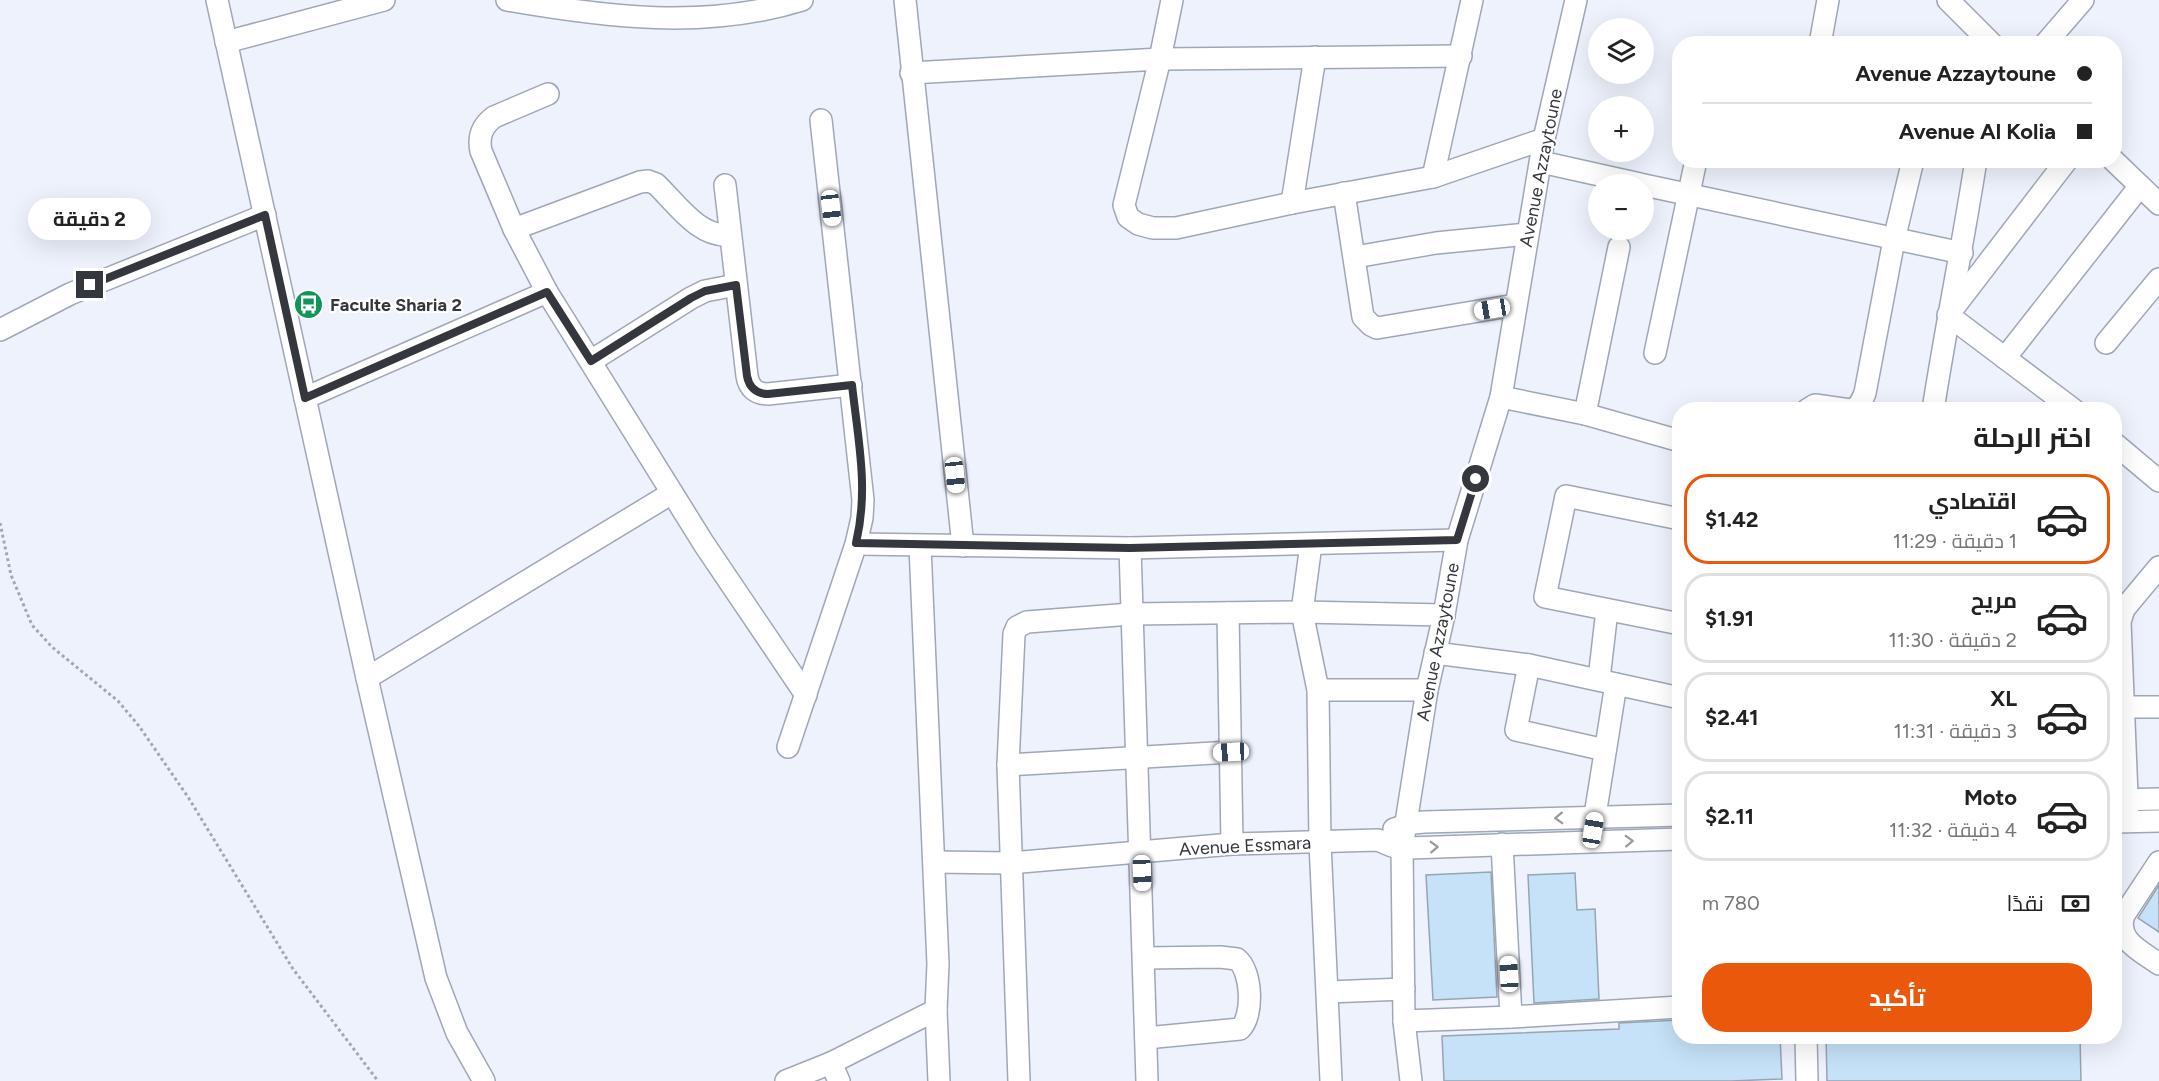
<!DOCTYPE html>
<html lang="ar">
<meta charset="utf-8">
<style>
:root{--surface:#fff;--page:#f6f6f6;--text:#222;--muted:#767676;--line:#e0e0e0;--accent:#ea580c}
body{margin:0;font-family:Figtree,Cairo,sans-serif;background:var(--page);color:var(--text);direction:rtl;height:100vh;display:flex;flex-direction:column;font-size:22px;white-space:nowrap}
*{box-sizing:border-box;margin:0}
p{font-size:20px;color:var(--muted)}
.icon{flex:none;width:33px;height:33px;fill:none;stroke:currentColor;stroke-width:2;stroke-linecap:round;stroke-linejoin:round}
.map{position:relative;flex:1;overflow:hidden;direction:ltr}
.details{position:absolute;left:1672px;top:402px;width:450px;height:642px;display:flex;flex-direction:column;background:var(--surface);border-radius:24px;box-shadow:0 6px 24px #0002;direction:rtl}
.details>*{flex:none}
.banner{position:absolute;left:1672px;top:36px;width:450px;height:132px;border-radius:24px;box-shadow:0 6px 24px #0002;direction:rtl;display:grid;align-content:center;height:132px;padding:0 30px;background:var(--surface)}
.tools{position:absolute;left:1588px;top:18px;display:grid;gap:12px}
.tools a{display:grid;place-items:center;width:66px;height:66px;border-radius:50%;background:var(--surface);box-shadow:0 6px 24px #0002;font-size:30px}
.end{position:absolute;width:27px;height:27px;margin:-14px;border:8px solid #34373e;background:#fff;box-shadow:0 0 0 3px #fff}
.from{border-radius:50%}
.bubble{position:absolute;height:42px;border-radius:21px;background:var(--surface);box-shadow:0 6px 24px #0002;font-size:20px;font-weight:700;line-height:42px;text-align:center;direction:rtl}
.car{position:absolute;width:18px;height:36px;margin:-18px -9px;border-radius:8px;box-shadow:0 0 4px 2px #0007;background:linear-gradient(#fff 24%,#345 0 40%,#fff 0 76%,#345 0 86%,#fff 0)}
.banner b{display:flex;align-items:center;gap:21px;height:57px;font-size:22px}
.banner b+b{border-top:2px solid var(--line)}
.banner i{width:15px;height:15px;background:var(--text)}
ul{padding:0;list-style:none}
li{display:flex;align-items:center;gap:18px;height:90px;margin:0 12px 9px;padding:0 18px;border:3px solid var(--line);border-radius:24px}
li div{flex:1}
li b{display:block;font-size:22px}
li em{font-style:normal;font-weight:700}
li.selected{border-color:var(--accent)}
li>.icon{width:54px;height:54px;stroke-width:1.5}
h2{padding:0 30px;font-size:27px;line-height:72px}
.pay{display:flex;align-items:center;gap:15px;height:66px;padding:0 30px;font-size:22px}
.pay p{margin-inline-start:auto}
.primary-button{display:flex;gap:12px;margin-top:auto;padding:12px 30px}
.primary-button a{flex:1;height:69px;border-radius:24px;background:var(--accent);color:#fff;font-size:24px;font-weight:700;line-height:69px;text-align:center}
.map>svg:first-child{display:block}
.building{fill:#c5e2f8;stroke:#96a5b1;stroke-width:1.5}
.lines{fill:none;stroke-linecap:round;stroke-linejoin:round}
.minor-casing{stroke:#9fa7b7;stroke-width:24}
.path{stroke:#a3a7b1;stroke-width:3;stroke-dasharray:3 3;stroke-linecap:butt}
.minor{stroke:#fff;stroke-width:21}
.oneway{stroke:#9a9b9e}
.route{stroke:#34373e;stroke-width:8}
.labels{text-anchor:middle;stroke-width:4.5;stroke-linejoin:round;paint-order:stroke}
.street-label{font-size:18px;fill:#34373e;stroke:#fff}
.poi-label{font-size:18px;font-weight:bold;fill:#34373e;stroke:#fff;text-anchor:start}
</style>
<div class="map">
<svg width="2159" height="1081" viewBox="0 0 2159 1081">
<rect width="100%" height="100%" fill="#edf2fd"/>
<!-- building -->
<g class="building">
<path d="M1491 872 1497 997 1433 1000 1426 875Z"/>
<path d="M1575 873 1577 910 1595 909 1599 999 1534 1003 1528 875Z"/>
<path d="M2159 885V932L2138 918Z"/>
<path d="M1680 1020V1036H1780L1782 1079 1731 1081H1444L1442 1036 1619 1029V1023Z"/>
<path d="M1826 1036H2080L2081 1081H1827Z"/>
</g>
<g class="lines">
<defs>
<g id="minor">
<path d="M217 0 367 678 436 978 457 1033 484 1081"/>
<path d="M507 0C605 17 705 30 802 0"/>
<path d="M905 0 963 546"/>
<path d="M1172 0 1160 59 1124 205 1128 217 1138 224 1153 228H1176L1292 203 1433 177 1544 139"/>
<path d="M1948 0 1992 44"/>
<path d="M226 42 384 0"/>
<path d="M1820 44 1828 0"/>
<path d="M2045 44 2083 0"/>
<path d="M911 73 1160 59 1461 56"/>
<path d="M548 94 494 117C482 126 478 137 481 151L514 229 547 292 704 544 806 695"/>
<path d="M2067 160 1948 315 2074 410"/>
<path d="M2113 160 2159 204"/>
<path d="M1541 162 1640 184"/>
<path d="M1433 177 1472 0"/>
<path d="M725 185 747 376C749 388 756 394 768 394L851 385"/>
<path d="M1644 185 1962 253"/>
<path d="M1344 193 1363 317 1371 325 1377 328 1515 305"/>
<path d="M1292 203 1315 57"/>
<path d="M514 229 640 182 648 181 656 184C677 204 699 238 730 235"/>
<path d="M1355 257 1436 243 1527 234"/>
<path d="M0 330 70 294 265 215"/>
<path d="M2106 343 2159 279"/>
<path d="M1655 353 1696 160"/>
<path d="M2005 358 2140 186"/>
<path d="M591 361 691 298 705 291 736 285"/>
<path d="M1501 397 1585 414 1680 441"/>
<path d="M305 398 547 292"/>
<path d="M1807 410 1815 405 1850 410"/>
<path d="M1852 410C1860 407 1862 400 1865 393L1894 240 1913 160"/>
<path d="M1933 410C1946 326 1963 244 1976 160"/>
<path d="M1585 414 1619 247"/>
<path d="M2115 444 2159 481"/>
<path d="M1680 519 1566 496 1545 597 1680 624"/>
<path d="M856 544 1130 548 1457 540"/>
<path d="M1311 544 1302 612 1318 690 1320 843 1331 1081"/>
<path d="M920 546 938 964 936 1010 939 1081"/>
<path d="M1130 548 1147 1081"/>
<path d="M1228 613 1232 844"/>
<path d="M1435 653 1529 665 1680 698"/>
<path d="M1529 665 1516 730 1605 750"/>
<path d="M367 678 672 493"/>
<path d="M1599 679 1607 610"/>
<path d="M1318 690H1427"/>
<path d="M2115 707H2159"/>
<path d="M788 747 856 544 862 518 863 500 821 120"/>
<path d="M1008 765 1231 752"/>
<path d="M2115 800 2159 799"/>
<path d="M2128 821 2120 622 2124 609 2159 567"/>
<path d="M2116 822 2159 821"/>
<path d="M1593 828 1616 684"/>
<path d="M1394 829 1414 823 1424 822 1680 815"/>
<path d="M1502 844 1511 1017"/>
<path d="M934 862 1010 863 1232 844 1378 840 1392 846 1409 848 1680 839"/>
<path d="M2159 862 2124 915C2115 940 2141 951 2159 964"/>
<path d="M1144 958 1220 957 1237 959C1252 971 1254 1016 1240 1029L1146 1038"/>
<path d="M1328 992 1404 989"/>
<path d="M1404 1021 1511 1017 1680 1007"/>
<path d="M1806 1036 1807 1081"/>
<path d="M831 1063 839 1081"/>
<path d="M786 1081 831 1063 936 1010"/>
<path d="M1019 1081 1008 765 1014 634 1017 627 1027 622 1131 614 1302 612 1444 615"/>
<path d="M1411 1081 1404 1021 1402 848 1427 690 1444 615 1457 540 1501 397 1544 139 1576 0"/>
</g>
</defs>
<!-- minor casing -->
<use href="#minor" class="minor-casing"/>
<!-- path -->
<path class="path" d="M0 523 11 575 32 625 52 647 118 701 139 726 188 797 293 969 378 1081"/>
<!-- minor -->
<use href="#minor" class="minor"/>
</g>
<!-- one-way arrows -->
<defs><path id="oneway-chevron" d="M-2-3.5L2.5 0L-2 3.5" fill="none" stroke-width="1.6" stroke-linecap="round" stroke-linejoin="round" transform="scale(1.5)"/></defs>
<g class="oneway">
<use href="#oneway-chevron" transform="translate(1559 818) rotate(178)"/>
<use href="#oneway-chevron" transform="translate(1629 841) rotate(-2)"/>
<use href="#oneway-chevron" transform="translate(1434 847) rotate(-2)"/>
</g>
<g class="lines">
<!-- route -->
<path class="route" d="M90 285 265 215 305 398 547 292 591 361 691 298 705 291 736 285 747 376C749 387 756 394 768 394L852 385C858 439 869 489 856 543L1130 548 1457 540 1476 479"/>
</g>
<!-- icons -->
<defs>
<symbol id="bus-disc" viewBox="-11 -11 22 22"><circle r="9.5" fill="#0e9756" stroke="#fff"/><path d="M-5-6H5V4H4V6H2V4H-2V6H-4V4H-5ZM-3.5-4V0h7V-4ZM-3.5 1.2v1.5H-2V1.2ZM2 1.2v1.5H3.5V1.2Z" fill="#fff"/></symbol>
</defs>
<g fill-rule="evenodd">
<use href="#bus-disc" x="292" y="288" width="33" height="33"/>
</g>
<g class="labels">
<!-- street labels -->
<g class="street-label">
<text transform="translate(1541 168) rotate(-79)" y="6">Avenue Azzaytoune</text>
<text transform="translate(1438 642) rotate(-79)" y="6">Avenue Azzaytoune</text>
<text transform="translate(1245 846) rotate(-3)" y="6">Avenue Essmara</text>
</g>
<!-- poi labels -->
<g class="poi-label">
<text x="330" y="311">Faculte Sharia 2</text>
</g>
</g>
</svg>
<div class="tools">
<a><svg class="icon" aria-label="layers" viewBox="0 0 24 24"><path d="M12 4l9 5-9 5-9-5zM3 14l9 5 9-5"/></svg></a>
<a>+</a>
<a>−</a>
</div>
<i class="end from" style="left:1476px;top:479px"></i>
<i class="end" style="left:90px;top:285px"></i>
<div class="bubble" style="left:28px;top:198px;width:123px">2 دقيقة</div>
<i class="car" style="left:831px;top:208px;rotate:173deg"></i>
<i class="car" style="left:1492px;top:309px;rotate:261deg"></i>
<i class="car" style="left:955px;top:475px;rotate:174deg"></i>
<i class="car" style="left:1231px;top:752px;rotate:267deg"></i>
<i class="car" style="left:1593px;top:830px;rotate:9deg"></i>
<i class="car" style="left:1142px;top:873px;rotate:178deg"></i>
<i class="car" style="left:1509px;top:974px;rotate:357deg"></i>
<div class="banner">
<b><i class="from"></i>Avenue Azzaytoune</b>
<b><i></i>Avenue Al Kolia</b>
</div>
<section class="details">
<h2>اختر الرحلة</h2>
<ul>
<li class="selected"><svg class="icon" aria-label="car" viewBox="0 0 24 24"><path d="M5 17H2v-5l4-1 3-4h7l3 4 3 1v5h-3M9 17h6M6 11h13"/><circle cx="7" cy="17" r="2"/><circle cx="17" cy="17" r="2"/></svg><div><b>اقتصادي</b><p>1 دقيقة · 11:29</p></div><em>$1.42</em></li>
<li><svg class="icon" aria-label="car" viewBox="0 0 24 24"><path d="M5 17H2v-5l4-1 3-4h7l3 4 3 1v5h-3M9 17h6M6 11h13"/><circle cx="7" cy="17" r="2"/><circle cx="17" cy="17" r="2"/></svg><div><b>مريح</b><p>2 دقيقة · 11:30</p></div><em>$1.91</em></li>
<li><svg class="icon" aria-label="car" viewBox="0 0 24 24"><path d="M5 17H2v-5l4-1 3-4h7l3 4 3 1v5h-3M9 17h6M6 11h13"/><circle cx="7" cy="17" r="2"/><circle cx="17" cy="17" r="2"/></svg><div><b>XL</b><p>3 دقيقة · 11:31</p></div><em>$2.41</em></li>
<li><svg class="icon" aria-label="car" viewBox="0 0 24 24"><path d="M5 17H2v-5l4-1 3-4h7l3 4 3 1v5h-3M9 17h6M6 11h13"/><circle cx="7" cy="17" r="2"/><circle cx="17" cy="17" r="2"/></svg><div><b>Moto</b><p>4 دقيقة · 11:32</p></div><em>$2.11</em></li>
</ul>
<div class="pay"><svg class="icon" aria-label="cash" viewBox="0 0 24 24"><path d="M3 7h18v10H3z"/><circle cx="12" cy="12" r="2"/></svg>نقدًا<p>780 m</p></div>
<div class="primary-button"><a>تأكيد</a></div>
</section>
</div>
